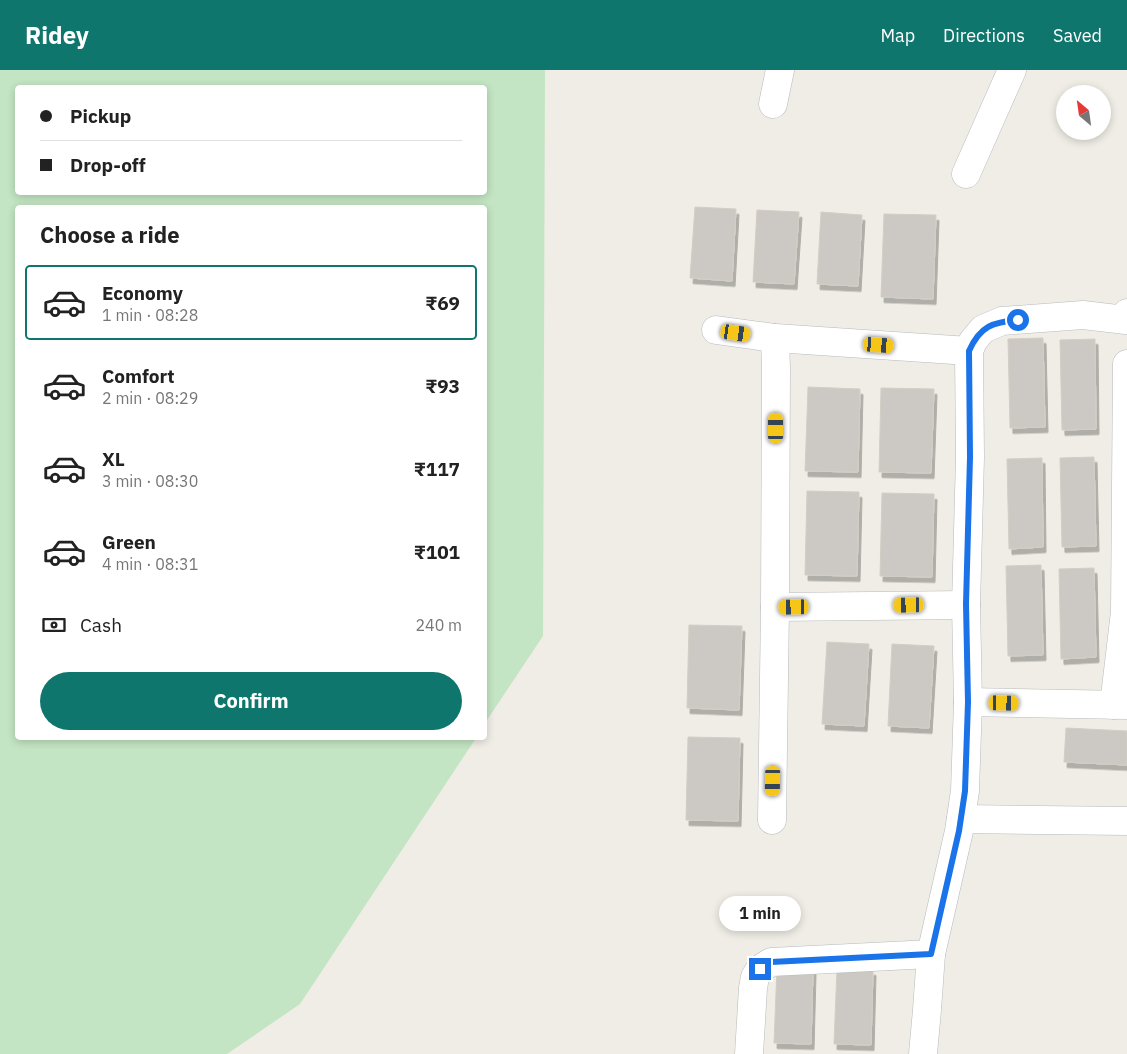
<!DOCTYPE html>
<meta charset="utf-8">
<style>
:root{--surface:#fff;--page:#f2f2f2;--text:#222;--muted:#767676;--line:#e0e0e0;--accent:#0f766e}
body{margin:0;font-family:"IBM Plex Sans",sans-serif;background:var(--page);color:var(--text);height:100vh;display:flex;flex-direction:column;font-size:19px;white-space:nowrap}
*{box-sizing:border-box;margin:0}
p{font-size:16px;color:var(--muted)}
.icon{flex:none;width:28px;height:28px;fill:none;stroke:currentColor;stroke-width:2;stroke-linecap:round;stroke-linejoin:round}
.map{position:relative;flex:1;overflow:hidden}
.side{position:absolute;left:15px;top:135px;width:472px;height:535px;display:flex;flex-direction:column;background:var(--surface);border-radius:5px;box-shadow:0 2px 8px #0003}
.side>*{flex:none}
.top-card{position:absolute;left:15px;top:15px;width:472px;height:110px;border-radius:5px;box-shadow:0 2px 8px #0003;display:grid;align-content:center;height:110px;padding:0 25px;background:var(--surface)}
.needle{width:32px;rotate:331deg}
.buttons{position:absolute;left:1056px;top:15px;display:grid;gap:10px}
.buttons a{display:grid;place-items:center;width:55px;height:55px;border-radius:50%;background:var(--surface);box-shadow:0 2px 8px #0003;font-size:25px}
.end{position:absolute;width:22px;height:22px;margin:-11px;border:6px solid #1a73e8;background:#fff;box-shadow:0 0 0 2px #fff}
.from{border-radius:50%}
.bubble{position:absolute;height:35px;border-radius:18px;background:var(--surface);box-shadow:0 2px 8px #0003;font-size:16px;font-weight:700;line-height:35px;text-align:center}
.car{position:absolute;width:15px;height:30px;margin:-15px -8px;border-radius:6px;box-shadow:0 0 4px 1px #0007;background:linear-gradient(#f5c518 24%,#345 0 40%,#f5c518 0 76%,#345 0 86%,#f5c518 0)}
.top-card b{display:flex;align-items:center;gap:18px;height:48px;font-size:19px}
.top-card b+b{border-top:1px solid var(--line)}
.top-card i{width:12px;height:12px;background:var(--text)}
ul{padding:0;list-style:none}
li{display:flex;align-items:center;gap:15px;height:75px;margin:0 10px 8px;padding:0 15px;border:2px solid transparent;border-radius:5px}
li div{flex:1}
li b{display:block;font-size:19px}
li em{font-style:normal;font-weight:700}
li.selected{border-color:var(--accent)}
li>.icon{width:45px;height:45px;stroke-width:1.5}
h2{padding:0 25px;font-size:22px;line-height:60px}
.pay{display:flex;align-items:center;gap:12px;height:55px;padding:0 25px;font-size:19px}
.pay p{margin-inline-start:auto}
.action{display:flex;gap:10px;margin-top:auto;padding:10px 25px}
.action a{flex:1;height:58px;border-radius:30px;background:var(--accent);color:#fff;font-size:20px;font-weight:700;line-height:58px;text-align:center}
header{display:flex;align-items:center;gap:30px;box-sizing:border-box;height:70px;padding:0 25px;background:var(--accent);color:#fff}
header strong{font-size:24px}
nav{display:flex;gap:28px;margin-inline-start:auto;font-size:18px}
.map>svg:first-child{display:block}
.green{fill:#c3e5c3;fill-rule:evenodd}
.building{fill:#ccc9c4;stroke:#d3cec4;filter:url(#shadow)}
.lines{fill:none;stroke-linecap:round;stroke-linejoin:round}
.minor-casing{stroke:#b7babe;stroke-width:29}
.minor{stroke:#fff;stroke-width:28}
.route{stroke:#1a73e8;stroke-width:6}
</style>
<header>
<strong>Ridey</strong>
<nav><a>Map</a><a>Directions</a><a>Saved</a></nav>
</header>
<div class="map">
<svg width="1127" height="984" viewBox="0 0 1127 984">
<defs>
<filter id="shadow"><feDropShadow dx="3" dy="5.5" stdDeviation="0" flood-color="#0004"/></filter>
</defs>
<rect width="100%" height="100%" fill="#efede5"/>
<!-- green -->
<path class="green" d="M0 0H545L543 566 485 653V138H18V668H476L300 934 227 984H0ZM18 18H485V122H18Z"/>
<!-- building -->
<g class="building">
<path d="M695 137 736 139 732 211 690 208Z"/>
<path d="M757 140 799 142 794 214 753 212Z"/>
<path d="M821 142 862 145 858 216 817 214Z"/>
<path d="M884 144 936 145 933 229 881 227Z"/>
<path d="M1043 268 1045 357 1010 358 1008 269Z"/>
<path d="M1095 269 1096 359 1062 360 1060 270Z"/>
<path d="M808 317 860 319 858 402 805 401Z"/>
<path d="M881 318 934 319 931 403 879 402Z"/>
<path d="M1094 387 1096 476 1062 477 1060 388Z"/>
<path d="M1042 388 1043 477 1009 479 1007 389Z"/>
<path d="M807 421 859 422 857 506 805 505Z"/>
<path d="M882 423 934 424 932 507 880 506Z"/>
<path d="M1041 495 1043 585 1008 586 1006 496Z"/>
<path d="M1094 498 1096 587 1061 589 1059 499Z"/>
<path d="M689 555 742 556 739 640 687 638Z"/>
<path d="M827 572 869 574 864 656 822 654Z"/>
<path d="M892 574 934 576 929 658 888 656Z"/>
<path d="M1066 658 1127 661V695L1064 692Z"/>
<path d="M688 667 740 668 738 751 686 750Z"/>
<path d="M777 898 813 899 811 974 774 973Z"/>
<path d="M837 898 873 900 871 975 834 974Z"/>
</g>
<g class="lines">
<defs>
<g id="minor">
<path d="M773 34 780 0"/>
<path d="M966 104 1012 0"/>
<path d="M716 260 775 268"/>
<path d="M775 537 966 535"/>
<path d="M968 632 1127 635"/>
<path d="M1114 635 1125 542 1127 294"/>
<path d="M961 749 1127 751"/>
<path d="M772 750 775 537 776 299 775 268 969 281"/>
<path d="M749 984 753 918 755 907 760 899 771 892 931 884"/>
<path d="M923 984 927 940 931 884 959 761 965 721 968 632 966 535 970 387 969 281 973 271 983 259 1002 251 1083 245 1126 250 1127 243"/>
</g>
</defs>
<!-- minor casing -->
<use href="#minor" class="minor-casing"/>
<!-- minor -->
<use href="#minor" class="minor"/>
</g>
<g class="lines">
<!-- route -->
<path class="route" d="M760 899 771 892 931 884 959 761 965 721 968 632 966 534 970 387 969 281C980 256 993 252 1018 250"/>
</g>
</svg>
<div class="buttons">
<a><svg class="needle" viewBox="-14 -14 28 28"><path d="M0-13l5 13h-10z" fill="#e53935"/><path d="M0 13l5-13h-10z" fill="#767676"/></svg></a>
</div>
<i class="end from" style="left:1018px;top:250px"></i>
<i class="end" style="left:760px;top:899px"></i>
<div class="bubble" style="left:719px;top:826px;width:82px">1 min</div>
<i class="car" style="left:736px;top:263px;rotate:98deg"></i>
<i class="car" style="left:879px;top:275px;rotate:94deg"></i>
<i class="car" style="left:776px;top:358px;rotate:0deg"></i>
<i class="car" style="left:909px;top:535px;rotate:269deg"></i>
<i class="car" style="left:794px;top:537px;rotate:269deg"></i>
<i class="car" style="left:1004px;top:633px;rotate:91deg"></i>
<i class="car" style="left:773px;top:711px;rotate:181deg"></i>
<div class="top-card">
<b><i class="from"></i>Pickup</b>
<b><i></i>Drop-off</b>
</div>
<section class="side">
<h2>Choose a ride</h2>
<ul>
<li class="selected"><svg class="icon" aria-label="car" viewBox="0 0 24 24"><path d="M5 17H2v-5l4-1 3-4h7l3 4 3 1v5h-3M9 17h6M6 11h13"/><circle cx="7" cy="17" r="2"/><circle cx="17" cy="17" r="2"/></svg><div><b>Economy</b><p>1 min · 08:28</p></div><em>₹69</em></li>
<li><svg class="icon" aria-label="car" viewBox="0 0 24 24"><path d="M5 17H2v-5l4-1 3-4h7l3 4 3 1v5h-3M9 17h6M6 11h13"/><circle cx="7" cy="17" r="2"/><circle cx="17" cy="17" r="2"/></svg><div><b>Comfort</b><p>2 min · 08:29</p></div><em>₹93</em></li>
<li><svg class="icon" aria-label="car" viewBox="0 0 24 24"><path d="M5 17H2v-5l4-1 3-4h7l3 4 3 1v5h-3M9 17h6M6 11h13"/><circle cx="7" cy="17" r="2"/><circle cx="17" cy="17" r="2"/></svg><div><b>XL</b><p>3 min · 08:30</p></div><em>₹117</em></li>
<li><svg class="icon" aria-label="car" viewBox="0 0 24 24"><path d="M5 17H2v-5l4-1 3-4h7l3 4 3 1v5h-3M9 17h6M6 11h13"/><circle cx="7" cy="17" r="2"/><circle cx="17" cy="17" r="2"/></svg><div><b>Green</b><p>4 min · 08:31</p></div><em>₹101</em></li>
</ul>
<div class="pay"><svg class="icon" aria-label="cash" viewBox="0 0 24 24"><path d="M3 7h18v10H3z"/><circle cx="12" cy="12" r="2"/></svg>Cash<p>240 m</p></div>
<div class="action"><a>Confirm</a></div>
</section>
</div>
